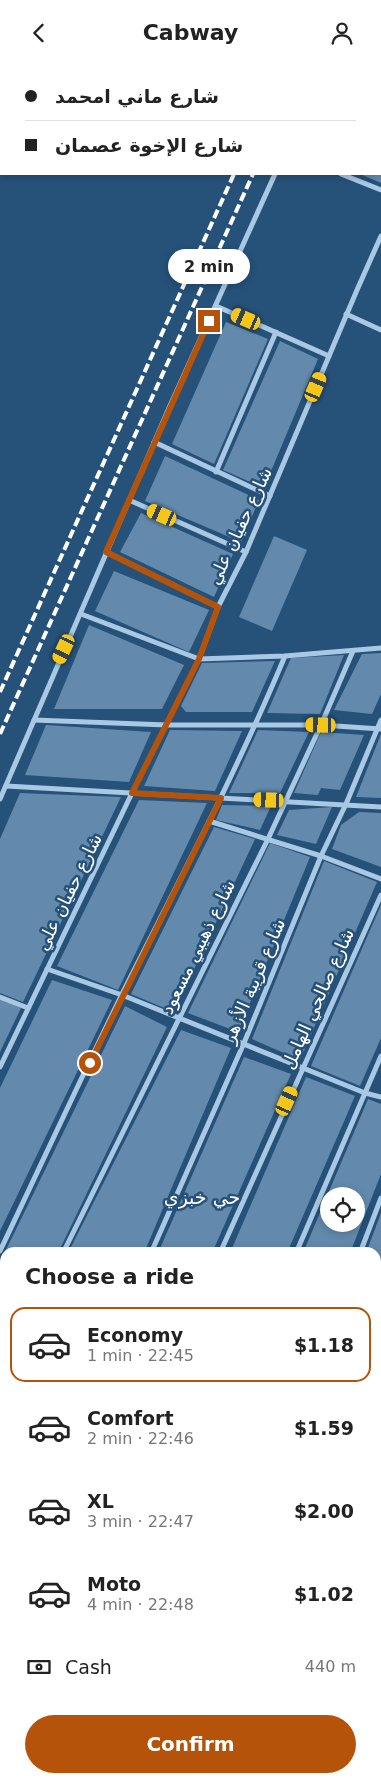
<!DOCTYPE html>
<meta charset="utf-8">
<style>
:root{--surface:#fff;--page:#f2f2f2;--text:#222;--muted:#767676;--line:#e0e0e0;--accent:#b45309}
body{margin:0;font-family:"DejaVu Sans",Vazirmatn,sans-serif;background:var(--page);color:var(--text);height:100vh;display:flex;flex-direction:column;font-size:19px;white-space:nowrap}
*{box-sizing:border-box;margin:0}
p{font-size:16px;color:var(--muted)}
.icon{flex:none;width:28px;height:28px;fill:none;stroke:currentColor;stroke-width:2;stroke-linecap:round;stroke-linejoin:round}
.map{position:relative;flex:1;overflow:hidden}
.side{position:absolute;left:0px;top:1182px;width:381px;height:536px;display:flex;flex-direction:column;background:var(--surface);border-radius:15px 15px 0 0;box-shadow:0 2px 8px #0003}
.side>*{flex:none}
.hud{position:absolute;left:0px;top:0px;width:381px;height:110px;box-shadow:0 2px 8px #0003;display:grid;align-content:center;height:110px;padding:0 25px;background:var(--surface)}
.tools{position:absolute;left:320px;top:1122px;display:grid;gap:10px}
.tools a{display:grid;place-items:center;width:45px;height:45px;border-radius:50%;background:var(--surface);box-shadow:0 2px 8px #0003;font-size:25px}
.end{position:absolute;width:22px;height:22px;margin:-11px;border:6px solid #b45309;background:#fff;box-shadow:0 0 0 2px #fff}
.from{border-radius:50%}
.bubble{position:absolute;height:35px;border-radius:18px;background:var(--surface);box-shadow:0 2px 8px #0003;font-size:16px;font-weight:700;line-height:35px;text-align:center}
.car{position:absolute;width:15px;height:30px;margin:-15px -8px;border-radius:6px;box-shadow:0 0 4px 1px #0007;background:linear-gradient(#f5c518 24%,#345 0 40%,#f5c518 0 76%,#345 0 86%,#f5c518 0)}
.hud b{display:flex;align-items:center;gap:18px;height:48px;font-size:19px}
.hud b+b{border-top:1px solid var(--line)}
.hud i{width:12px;height:12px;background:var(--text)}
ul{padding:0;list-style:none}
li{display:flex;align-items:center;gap:15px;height:75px;margin:0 10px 8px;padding:0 15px;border:2px solid transparent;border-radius:15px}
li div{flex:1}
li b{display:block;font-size:19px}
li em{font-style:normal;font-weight:700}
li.active{border-color:var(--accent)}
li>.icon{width:45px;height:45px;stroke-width:1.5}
h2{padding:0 25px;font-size:22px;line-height:60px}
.pay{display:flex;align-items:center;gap:12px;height:55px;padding:0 25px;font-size:19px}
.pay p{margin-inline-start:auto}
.cta{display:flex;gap:10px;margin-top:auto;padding:10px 25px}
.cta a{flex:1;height:58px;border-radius:30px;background:var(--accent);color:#fff;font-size:20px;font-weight:700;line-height:58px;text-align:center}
header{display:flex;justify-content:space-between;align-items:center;height:65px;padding:0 25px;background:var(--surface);font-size:22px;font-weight:700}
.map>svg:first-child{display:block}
.building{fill:#638aac;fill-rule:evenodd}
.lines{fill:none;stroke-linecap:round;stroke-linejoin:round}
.minor{stroke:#a9c8e3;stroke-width:5}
.tertiary{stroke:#a9c8e3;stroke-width:9}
.primary{stroke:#e8f1fc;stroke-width:12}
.rail{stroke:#fff;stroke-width:4;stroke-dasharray:9 4;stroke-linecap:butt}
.route{stroke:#b45309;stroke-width:6}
.labels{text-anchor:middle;stroke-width:5;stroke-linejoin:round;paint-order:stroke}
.street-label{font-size:18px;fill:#fff;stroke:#265179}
.neighbourhood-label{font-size:19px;fill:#fff;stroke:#265179}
</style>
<header><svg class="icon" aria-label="back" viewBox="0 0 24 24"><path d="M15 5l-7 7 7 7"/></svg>Cabway<svg class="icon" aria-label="person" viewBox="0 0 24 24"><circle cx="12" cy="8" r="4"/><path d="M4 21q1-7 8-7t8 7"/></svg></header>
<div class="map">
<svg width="381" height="1718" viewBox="0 0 381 1718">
<rect width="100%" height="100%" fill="#265179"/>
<!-- building -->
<g class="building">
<path d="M360 109H381V118Z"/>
<path d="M226 257 268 274 214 399 172 379Z"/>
<path d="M280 276 318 294 264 423 223 405Z"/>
<path d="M165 391 259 435 241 477 145 436Z"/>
<path d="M141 448 233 489 214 532 120 487Z"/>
<path d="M274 471 307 485 272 566 239 552Z"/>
<path d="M114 506 209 545 189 587 95 546Z"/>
<path d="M89 560 184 600 162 644H54Z"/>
<path d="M381 588V629L372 649 334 645 362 589Z"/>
<path d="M344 590 320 649 267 648 291 593Z"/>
<path d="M275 596 252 647H186L181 641 202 598Z"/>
<path d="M46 660 151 667 129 717 25 710Z"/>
<path d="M170 665 242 666 215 726 144 721Z"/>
<path d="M258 665 309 667 280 728H229Z"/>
<path d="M321 667 364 670 340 725 321 723 318 730 294 728Z"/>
<path d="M381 669V733L356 732Z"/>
<path d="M20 728 121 732 23 937 0 928V774Z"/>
<path d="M139 735 207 738 118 925 57 901Z"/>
<path d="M222 740 271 741 260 765 216 755Z"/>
<path d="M332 742 316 779 277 770 289 745Z"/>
<path d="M359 747 381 748V802L332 784 341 760Z"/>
<path d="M214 762 255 774 174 947 131 929Z"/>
<path d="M270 778 310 792 238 967 188 948Z"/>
<path d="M324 796 377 817 300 995 252 974Z"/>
<path d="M381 840V973L360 1021 311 1001Z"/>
<path d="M52 915 112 935 0 1166V1023Z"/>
<path d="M0 934 21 943 0 987Z"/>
<path d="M125 941 167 962 58 1188H5V1197L1 1195Z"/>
<path d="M181 965 231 983 144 1188H68Z"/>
<path d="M244 992 291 1009 212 1188H158Z"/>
<path d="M306 1012 355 1031 287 1188H230Z"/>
<path d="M368 1034 381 1039V1109L350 1188H303ZM329 1131H356V1159H329Z"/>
<path d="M381 1148V1249L376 1256V1188H366Z"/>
<path d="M0 1212 5 1213V1291L2 1297H0Z"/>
<path d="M381 1275V1337L376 1344V1282Z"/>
<path d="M5 1320V1394L0 1392V1330Z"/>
<path d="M0 1410 5 1412V1482L0 1480Z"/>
<path d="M381 1448V1468L376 1467V1455Z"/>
<path d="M0 1498 5 1500V1512L0 1525Z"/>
<path d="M376 1502 381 1504V1529L376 1537Z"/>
<path d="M5 1549V1667L0 1679V1561Z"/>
<path d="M5 1704V1714H53L51 1718H0Z"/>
<path d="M69 1714H126L122 1718H67Z"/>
<path d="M218 1714H267L264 1718H216Z"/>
</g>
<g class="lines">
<!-- minor -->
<g class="minor">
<path d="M326 1V0"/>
<path d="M380 16 381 14"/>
<path d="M341 109 381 125"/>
<path d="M216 241 329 291"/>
<path d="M346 249 381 265"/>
<path d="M154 377 270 431"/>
<path d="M216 407 276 267"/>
<path d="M129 435 246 487"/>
<path d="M106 487 218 542"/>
<path d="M81 549 199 594 285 591 381 583"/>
<path d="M34 655 167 660H321L381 664"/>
<path d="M6 721 381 742"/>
<path d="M0 734 169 343 275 109"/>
<path d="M209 756 321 791 381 814"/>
<path d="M47 904 122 930 365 1028 381 1032"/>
<path d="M0 932 28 943"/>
<path d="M0 1002 132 728 199 594 218 542 246 487 357 225 381 171"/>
<path d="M0 1186C41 1100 81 1013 123 927 179 816 237 706 285 591"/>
<path d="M63 1188 268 774 321 660 353 586"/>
<path d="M151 1188 244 978 321 791 346 739 381 655"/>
<path d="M220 1188 381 830"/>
<path d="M296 1188 381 991"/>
<path d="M360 1188 381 1133"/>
<path d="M0 1204 5 1206"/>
<path d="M376 1268 381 1261"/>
<path d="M0 1315 5 1305"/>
<path d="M0 1399 5 1400"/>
<path d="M0 1488 5 1490"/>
<path d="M0 1545 5 1533"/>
<path d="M376 1553 381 1545"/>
<path d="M0 1698 5 1686"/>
<path d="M59 1718 61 1714"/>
<path d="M271 1718 274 1714"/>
</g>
<!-- tertiary -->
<path class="tertiary" d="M376 1487 381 1488"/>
<!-- primary -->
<g class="primary">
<path d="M376 1374 381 1367"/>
<path d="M376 1412 381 1405"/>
<path d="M140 1718 143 1714"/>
<path d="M175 1718 178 1714"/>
</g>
<!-- rail -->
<g class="rail">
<path d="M282 1 283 0"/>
<path d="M301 1V0"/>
<path d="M0 627 234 109"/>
<path d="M0 669 253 109"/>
</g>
</g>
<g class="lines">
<!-- route -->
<path class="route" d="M90 998 221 733 132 728 199 594 218 542 106 487 209 256"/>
</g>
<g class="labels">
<!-- street labels -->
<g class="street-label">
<text transform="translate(240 461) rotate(-65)" y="6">شارع حفيان علي</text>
<text transform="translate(69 827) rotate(-64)" y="6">شارع حفيان علي</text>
<text transform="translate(198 882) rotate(-64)" y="6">شارع ذهيبي مسعود</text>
<text transform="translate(254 916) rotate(-67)" y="6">شارع قريبة الأزهر</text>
<text transform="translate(318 934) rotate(-66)" y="6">شارع صالحي الهامل</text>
</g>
<!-- neighbourhood labels -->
<g class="neighbourhood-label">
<text x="202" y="1139">حي خبزي</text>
</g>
</g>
</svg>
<div class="tools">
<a><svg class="icon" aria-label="locate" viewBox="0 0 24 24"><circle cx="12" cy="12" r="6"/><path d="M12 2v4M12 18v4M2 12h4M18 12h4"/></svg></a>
</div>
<i class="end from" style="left:90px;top:998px"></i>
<i class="end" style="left:209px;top:256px"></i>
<div class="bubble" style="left:168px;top:184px;width:82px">2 min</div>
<i class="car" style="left:246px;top:254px;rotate:293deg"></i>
<i class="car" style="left:316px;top:322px;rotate:23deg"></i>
<i class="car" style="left:162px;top:450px;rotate:294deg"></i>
<i class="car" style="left:64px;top:584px;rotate:205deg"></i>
<i class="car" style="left:321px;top:660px;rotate:271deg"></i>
<i class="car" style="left:269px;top:735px;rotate:272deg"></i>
<i class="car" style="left:287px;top:1036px;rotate:24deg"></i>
<div class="hud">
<b><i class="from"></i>شارع ماني امحمد</b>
<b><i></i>شارع الإخوة عصمان</b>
</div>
<section class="side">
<h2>Choose a ride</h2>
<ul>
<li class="active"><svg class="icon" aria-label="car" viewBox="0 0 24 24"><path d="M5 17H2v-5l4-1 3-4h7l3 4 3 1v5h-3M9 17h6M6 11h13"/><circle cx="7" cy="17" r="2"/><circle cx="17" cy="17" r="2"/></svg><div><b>Economy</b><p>1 min · 22:45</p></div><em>$1.18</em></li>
<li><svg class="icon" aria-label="car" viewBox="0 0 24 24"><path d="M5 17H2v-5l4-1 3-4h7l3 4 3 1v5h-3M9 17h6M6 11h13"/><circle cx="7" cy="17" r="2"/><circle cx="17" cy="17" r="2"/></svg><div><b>Comfort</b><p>2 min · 22:46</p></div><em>$1.59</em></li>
<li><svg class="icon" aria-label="car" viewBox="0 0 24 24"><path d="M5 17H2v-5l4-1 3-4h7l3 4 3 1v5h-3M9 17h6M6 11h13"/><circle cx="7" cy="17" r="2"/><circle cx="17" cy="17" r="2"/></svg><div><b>XL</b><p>3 min · 22:47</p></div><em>$2.00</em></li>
<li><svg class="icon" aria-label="car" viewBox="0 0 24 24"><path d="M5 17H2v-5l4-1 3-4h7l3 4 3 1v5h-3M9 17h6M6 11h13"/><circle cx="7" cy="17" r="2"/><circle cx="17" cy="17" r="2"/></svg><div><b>Moto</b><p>4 min · 22:48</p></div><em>$1.02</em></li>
</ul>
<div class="pay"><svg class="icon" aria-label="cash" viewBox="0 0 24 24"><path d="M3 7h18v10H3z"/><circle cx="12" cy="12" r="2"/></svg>Cash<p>440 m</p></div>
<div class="cta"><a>Confirm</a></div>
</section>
</div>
